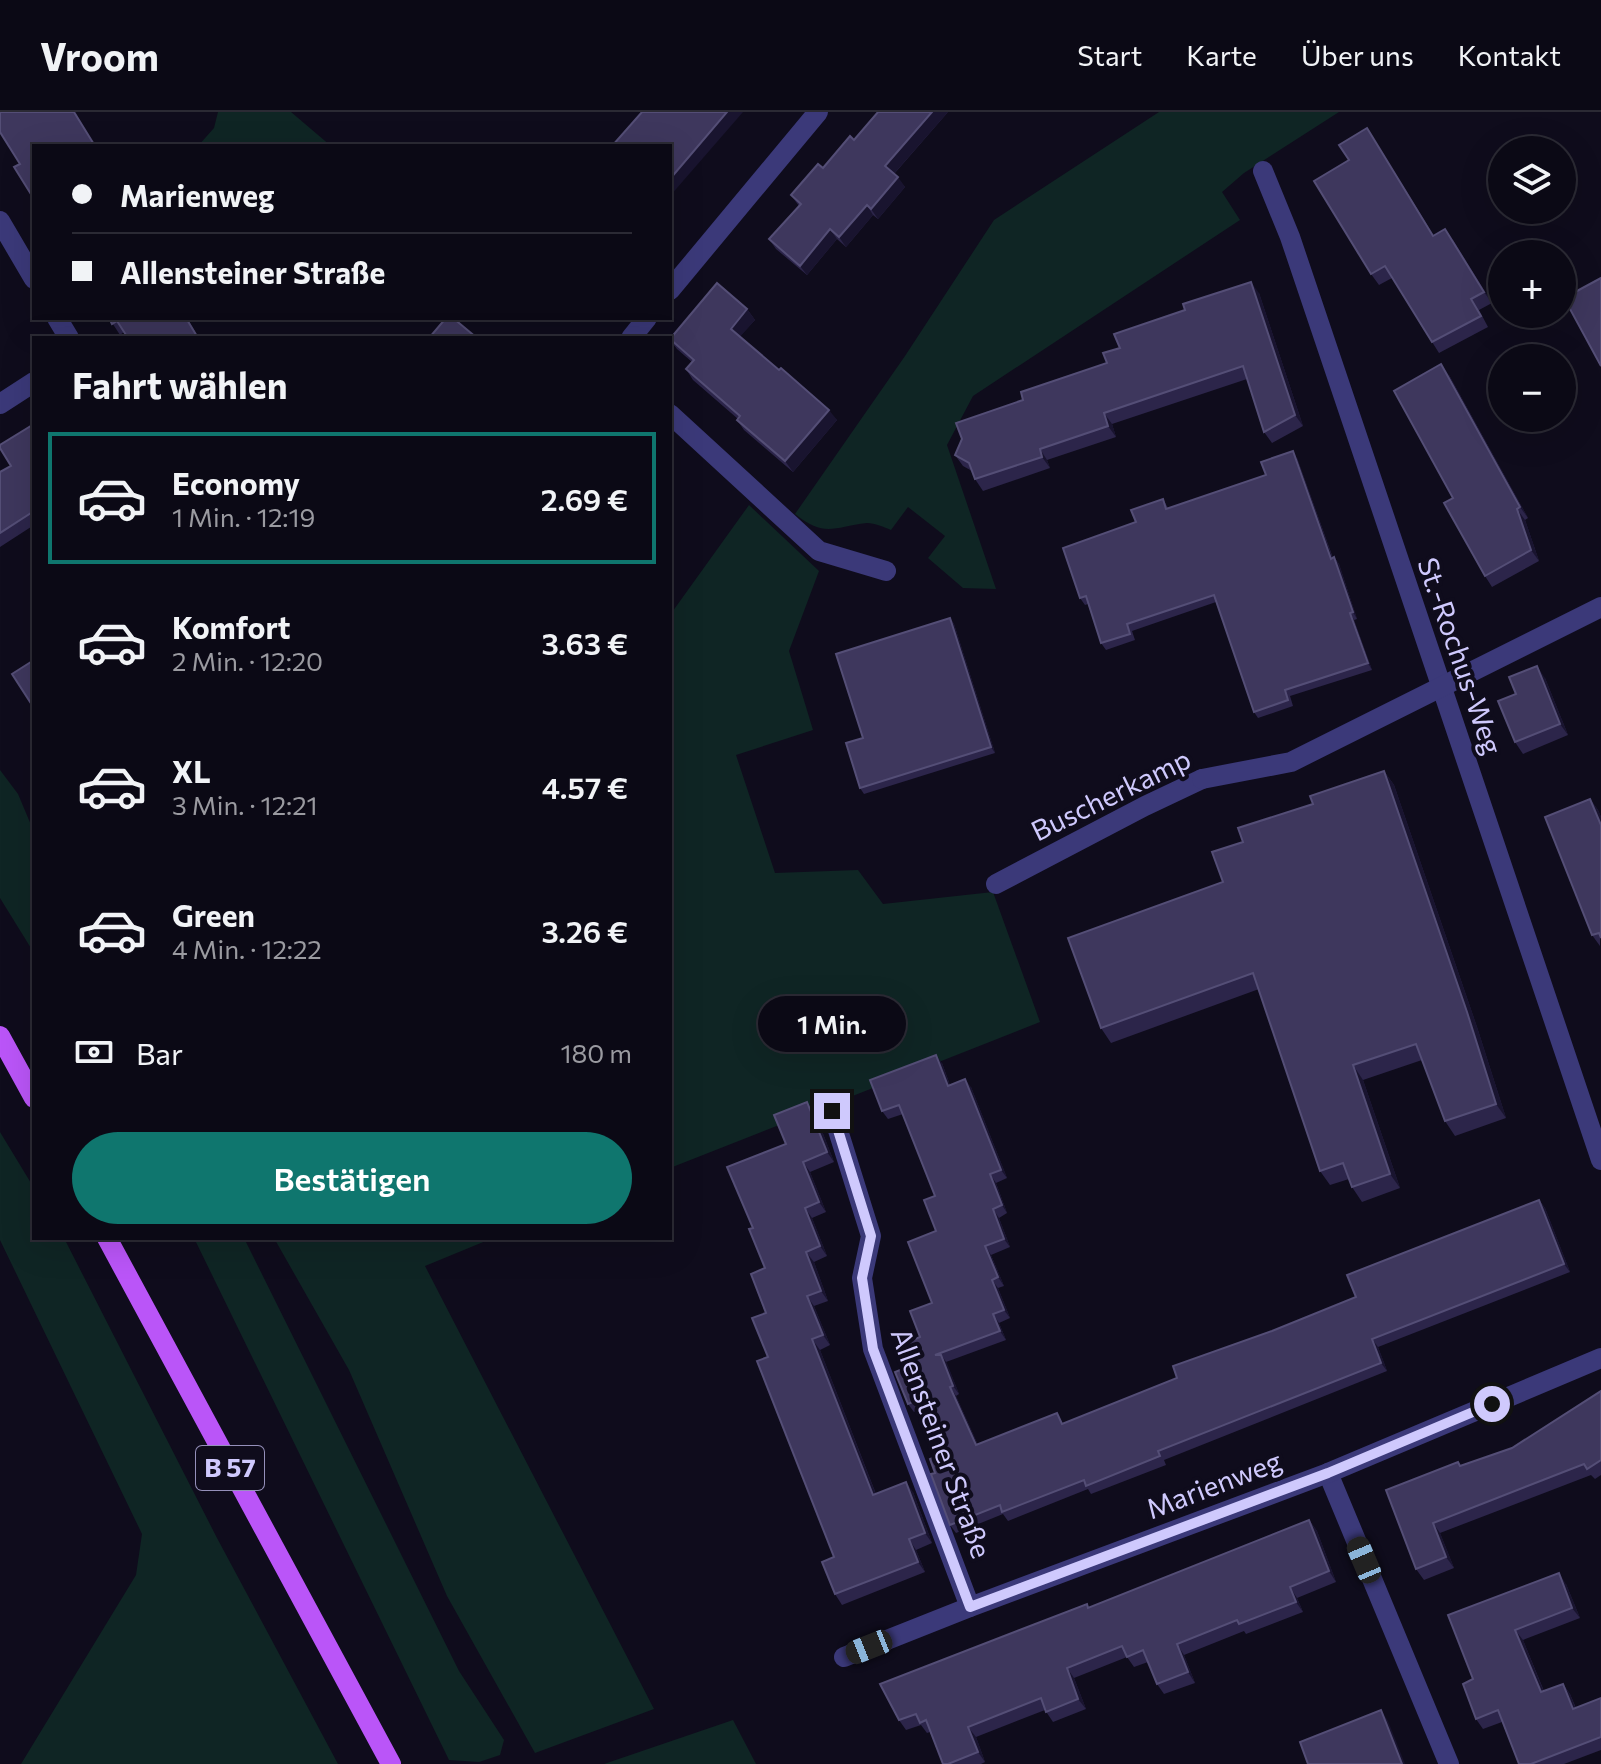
<!DOCTYPE html>
<html lang="de">
<meta charset="utf-8">
<style>
:root{--surface:#0b0915;--page:#191722;--text:#f1f3f6;--muted:#9a9aa0;--line:#2b2a34;--accent:#0f766e}
body{margin:0;font-family:Commissioner,sans-serif;background:var(--page);color:var(--text);height:100vh;display:flex;flex-direction:column;font-size:30px;white-space:nowrap}
*{box-sizing:border-box;margin:0}
p{font-size:26px;color:var(--muted)}
.icon{flex:none;width:44px;height:44px;fill:none;stroke:currentColor;stroke-width:2;stroke-linecap:round;stroke-linejoin:round}
.map{position:relative;flex:1;overflow:hidden}
.panel{position:absolute;left:32px;top:224px;width:640px;height:904px;display:flex;flex-direction:column;background:var(--surface);border-radius:0px;box-shadow:0 8px 32px #0002,0 0 0 2px var(--line)}
.panel>*{flex:none}
.banner{position:absolute;left:32px;top:32px;width:640px;height:176px;border-radius:0px;box-shadow:0 8px 32px #0002,0 0 0 2px var(--line);display:grid;align-content:center;height:176px;padding:0 40px;background:var(--surface)}
.controls{position:absolute;left:1488px;top:24px;display:grid;gap:16px}
.controls a{display:grid;place-items:center;width:88px;height:88px;border-radius:50%;background:var(--surface);box-shadow:0 8px 32px #0002,0 0 0 2px var(--line);font-size:40px}
.end{position:absolute;width:36px;height:36px;margin:-18px;border:10px solid #cfc9fd;background:#111;box-shadow:0 0 0 4px #111}
.from{border-radius:50%}
.bubble{position:absolute;height:56px;border-radius:28px;background:var(--surface);box-shadow:0 8px 32px #0002,0 0 0 2px var(--line);font-size:26px;font-weight:600;line-height:56px;text-align:center}
.car{position:absolute;width:24px;height:48px;margin:-24px -12px;border-radius:10px;box-shadow:0 0 6px 2px #0007;background:linear-gradient(#222 24%,#8ab4d8 0 40%,#222 0 76%,#8ab4d8 0 86%,#222 0)}
.banner b{display:flex;align-items:center;gap:28px;height:76px;font-size:30px}
.banner b+b{border-top:2px solid var(--line)}
.banner i{width:20px;height:20px;background:var(--text)}
ul{padding:0;list-style:none}
li{display:flex;align-items:center;gap:24px;height:132px;margin:0 16px 12px;padding:0 24px;border:4px solid transparent;border-radius:0px}
li div{flex:1}
li b{display:block;font-size:30px}
li em{font-style:normal;font-weight:600}
li.current{border-color:var(--accent)}
li>.icon{width:72px;height:72px;stroke-width:1.5}
h2{padding:0 40px;font-size:36px;line-height:96px}
.pay{display:flex;align-items:center;gap:20px;height:88px;padding:0 40px;font-size:30px}
.pay p{margin-inline-start:auto}
.action{display:flex;gap:16px;margin-top:auto;padding:16px 40px}
.action a{flex:1;height:92px;border-radius:48px;background:var(--accent);color:#fff;font-size:32px;font-weight:600;line-height:92px;text-align:center}
header{display:flex;align-items:center;gap:48px;box-sizing:border-box;height:112px;padding:0 40px;background:var(--surface);border-bottom:2px solid var(--line)}
header strong{font-size:38px}
nav{display:flex;gap:44px;margin-inline-start:auto;font-size:28px}
.map>svg:first-child{display:block}
.green{fill:#0f2524}
.lines{fill:none;stroke-linecap:round;stroke-linejoin:round}
.lane{stroke:#3b3979;stroke-width:20}
.street{stroke:#3b3979;stroke-width:20}
.primary{stroke:#ba55f8;stroke-width:20}
.wall{fill:#2c254a}
.shaded-wall{fill:#19142f}
.building{fill:#3e375d;stroke:#544e76;stroke-width:2}
.route{stroke:#cfc9fd;stroke-width:10}
.labels{text-anchor:middle;stroke-width:8;stroke-linejoin:round;paint-order:stroke}
.shield{fill:#0f0c1c;stroke:#9590ba;stroke-width:2}
.shield-label{font-size:26px;font-weight:bold;fill:#cfc9fd}
.street-label{font-size:28px;fill:#cfc9fd;stroke:#0f0c1c}
</style>
<header>
<strong>Vroom</strong>
<nav><a>Start</a><a>Karte</a><a>Über uns</a><a>Kontakt</a></nav>
</header>
<div class="map">
<svg width="1601" height="1652" viewBox="0 0 1601 1652">
<rect width="100%" height="100%" fill="#0f0c1c"/>
<!-- green -->
<g class="green">
<path d="M218 0H291L331 34H198L214 16Z"/>
<path d="M1159 0H1339L1244 61 1222 80 1240 108 973 284 947 333 996 477 963 476 928 446 945 424 908 395 891 418C884 415 875 411 867 411 833 415 825 426 795 402L905 244 994 108Z"/>
<path d="M749 393 819 459 789 539 813 618 736 643 775 761 858 758 883 792 993 780 1040 910 670 1056V503Z"/>
<path d="M0 658 18 682 34 720V841L0 786Z"/>
<path d="M0 1020 34 1076V1126H64L217 1426 338 1652H21L136 1463 142 1422 0 1128Z"/>
<path d="M194 1126H244L459 1559 504 1628 500 1643 479 1650 449 1648Z"/>
<path d="M274 1126H493L425 1154 654 1597 535 1641 447 1484 349 1258Z"/>
<path d="M733 1608 756 1652H604Z"/>
</g>
<g class="lines">
<!-- lane -->
<path class="lane" d="M996 772 1145 694 1202 667"/>
<!-- street -->
<g class="street">
<path d="M1263 59 1290 125 1601 1048"/>
<path d="M0 109 34 167"/>
<path d="M670 178 818 0"/>
<path d="M57 206 69 226"/>
<path d="M631 226 647 206"/>
<path d="M0 292 34 270"/>
<path d="M670 302 819 439 886 459"/>
<path d="M1202 667 1291 650 1601 495"/>
<path d="M832 999 871 1124 862 1166 873 1237 970 1495"/>
<path d="M1328 1361 1449 1652"/>
<path d="M844 1545 970 1495 1328 1361 1601 1246"/>
</g>
<!-- primary -->
<g class="primary">
<path d="M0 924 34 986"/>
<path d="M107 1126 391 1652"/>
</g>
</g>
<!-- wall -->
<g class="wall">
<path d="M948 0 894 62 905 75 878 107 873 103 846 135 837 127 807 163 776 137 769 127 799 94 791 83 854 28Z"/>
<path d="M1367 16 1434 124 1453 128 1492 191 1479 198 1488 215 1439 241 1392 166 1379 173 1371 162 1349 48Z"/>
<path d="M1259 181 1303 314 1272 331 1264 320 1247 267 1112 312 1116 325 1047 348 1050 356 983 379 975 367 972 359 963 354 955 343 1023 288 1107 251Z"/>
<path d="M747 197 755 208 740 224 837 308 793 360 744 318 737 308 738 307 693 268 686 257 692 250 677 237 670 228Z"/>
<path d="M109 206H187L199 226 124 220 120 223Z"/>
<path d="M1449 263 1528 406 1525 408 1539 449 1492 475 1485 464 1453 386Z"/>
<path d="M34 312V413L0 435V360L11 354Z"/>
<path d="M1297 346 1333 446 1334 445 1339 452 1357 507 1354 508 1372 558 1290 584 1293 594 1258 606 1254 600 1216 490 1132 519 1135 528 1106 538 1101 531 1088 492 1085 493 1080 486 1136 410 1163 387 1168 396 1266 363Z"/>
<path d="M950 506 954 512 995 641 864 682 860 676 863 626Z"/>
<path d="M1545 566 1568 623 1523 642 1515 630 1516 582Z"/>
<path d="M1384 659 1394 673 1477 915 1506 1006 1455 1024 1445 1009 1422 948 1363 968 1400 1076 1362 1090 1352 1075 1349 1067 1330 1073 1320 1059 1259 877 1111 931 1101 916 1223 770 1243 730 1313 692Z"/>
<path d="M1590 687 1598 698 1601 705 1600 834 1592 823Z"/>
<path d="M942 951 950 973 971 975 1007 1066 996 1071 1007 1101 999 1106 1010 1135 991 1143 1004 1174 998 1176 1010 1206 999 1211 1006 1228 946 1250 959 1282 956 1284 978 1333 1064 1311 1177 1266 1272 1219 1356 1185 1539 1088 1545 1096 1570 1160 1378 1235 1387 1259 1164 1348 1166 1353 1091 1382 1088 1377 1008 1409 1003 1402 956 1421 950 1413 935 1361 944 1341 926 1295 914 1300 908 1292 910 1254 932 1191 936 1119 935 1084 903 1002 888 1007 882 999Z"/>
<path d="M815 1001 834 1050 810 1060 826 1100 812 1106 827 1144 814 1150 828 1189 814 1194 830 1233 820 1238 876 1382 913 1380 932 1431 916 1438 925 1460 842 1493 835 1482 834 1445 768 1245 765 1156 753 1116 786 1032Z"/>
<path d="M1601 1279V1363L1595 1367 1591 1363 1440 1421 1454 1456 1424 1468 1416 1457 1386 1378 1458 1350 1461 1354 1512 1336Z"/>
<path d="M1309 1408 1317 1419 1336 1470 1297 1486 1303 1500 1246 1522 1244 1519 1184 1543 1195 1571 1164 1582 1157 1572 1148 1550 1134 1555 1127 1545 1074 1566 1086 1597 1053 1610 1045 1598 976 1625 985 1650 981 1652H943L930 1620 927 1621 921 1613 906 1618 899 1608 1089 1496Z"/>
<path d="M1566 1472 1580 1506 1523 1528 1544 1579 1563 1572 1570 1582 1576 1596 1601 1586V1638L1564 1652H1519L1502 1610 1483 1617 1476 1607 1473 1567 1448 1503Z"/>
</g>
<!-- shaded-wall -->
<g class="shaded-wall">
<path d="M727 0H743L670 84V67Z"/>
<path d="M932 0H948L892 64 885 54Z"/>
<path d="M1367 16 1374 27 1441 135 1433 124Z"/>
<path d="M898 65 905 75 878 107 871 97Z"/>
<path d="M867 93 873 103 846 135 839 125Z"/>
<path d="M830 117 837 127 807 163 800 154Z"/>
<path d="M1445 117 1453 128 1492 191 1484 180Z"/>
<path d="M1251 170 1259 181 1303 314 1295 303Z"/>
<path d="M747 197 755 208 738 227 731 217Z"/>
<path d="M1441 252 1449 263 1528 406 1520 395Z"/>
<path d="M829 298 837 308 793 360 785 349Z"/>
<path d="M1104 301 1112 312 1116 325 1108 314Z"/>
<path d="M1040 337 1047 348 1050 356 1042 345Z"/>
<path d="M1293 339 1297 346 1335 453 1331 447Z"/>
<path d="M1517 397 1525 408 1539 449 1531 438Z"/>
<path d="M1334 445 1339 452 1357 507 1353 500Z"/>
<path d="M1350 501 1354 508 1372 558 1368 551Z"/>
<path d="M950 506 954 512 995 641 991 635Z"/>
<path d="M1537 554 1545 566 1568 623 1560 612Z"/>
<path d="M1384 659 1394 673 1477 915 1506 1006 1496 992Z"/>
<path d="M1590 687 1598 698 1601 705V713Z"/>
<path d="M936 943 942 951 953 982 948 974Z"/>
<path d="M1353 953 1363 968 1400 1076 1390 1062Z"/>
<path d="M965 967 971 975 1007 1066 1001 1058Z"/>
<path d="M807 990 815 1001 834 1050 827 1040Z"/>
<path d="M803 1050 810 1060 826 1100 819 1090Z"/>
<path d="M990 1062 996 1071 1007 1101 1002 1093Z"/>
<path d="M1539 1088 1545 1096 1570 1160 1564 1152Z"/>
<path d="M805 1096 812 1106 827 1144 820 1134Z"/>
<path d="M993 1097 999 1106 1010 1135 1004 1127Z"/>
<path d="M985 1134 991 1143 1004 1174 998 1165Z"/>
<path d="M806 1140 814 1150 828 1189 821 1179Z"/>
<path d="M992 1168 998 1176 1010 1206 1004 1198Z"/>
<path d="M807 1184 814 1194 830 1233 823 1223Z"/>
<path d="M993 1202 999 1211 1006 1228 1000 1219Z"/>
<path d="M812 1227 820 1238 880 1393 873 1383Z"/>
<path d="M1372 1227 1378 1235 1387 1259 1381 1251Z"/>
<path d="M941 1243 947 1251 959 1282 953 1274Z"/>
<path d="M950 1275 956 1284 982 1342 976 1333Z"/>
<path d="M906 1370 913 1380 932 1431 925 1421Z"/>
<path d="M1309 1408 1317 1419 1336 1470 1329 1459Z"/>
<path d="M1433 1411 1440 1421 1454 1456 1446 1445Z"/>
<path d="M909 1427 916 1438 925 1460 918 1450Z"/>
<path d="M1559 1461 1566 1472 1580 1506 1572 1496Z"/>
<path d="M1290 1475 1297 1486 1303 1500 1296 1490Z"/>
<path d="M1515 1518 1523 1528 1548 1590 1541 1580Z"/>
<path d="M1177 1532 1184 1543 1195 1571 1188 1560Z"/>
<path d="M1067 1556 1074 1566 1086 1597 1078 1587Z"/>
<path d="M1563 1572 1570 1582 1580 1608 1573 1597Z"/>
<path d="M1381 1598 1388 1609 1405 1652H1402Z"/>
<path d="M968 1615 976 1625 985 1650 978 1640Z"/>
</g>
<!-- building -->
<g class="building">
<path d="M0 0H74L95 34H34V87L14 55 20 52 0 20Z"/>
<path d="M642 0H727L670 67V34H612Z"/>
<path d="M878 0H932L885 54 898 65 871 97 867 93 839 125 830 117 800 154 769 127 801 92 791 83 818 52 823 56 850 24 854 28Z"/>
<path d="M1367 16 1433 124 1445 117 1484 180 1471 187 1481 204 1432 230 1385 154 1371 162 1314 69 1349 48 1339 33Z"/>
<path d="M1601 166V254L1564 186Z"/>
<path d="M1251 170 1295 303 1264 320 1243 254 1104 301 1108 314 1040 337 1042 345 975 367 969 351 955 343 962 327 956 311 1023 288 1021 280 1107 251 1103 241 1120 236 1114 222 1185 198 1183 192Z"/>
<path d="M717 171 747 197 731 217 779 258 781 256 829 298 785 349 737 308 740 304 686 257 694 248 670 227Z"/>
<path d="M109 206H186L198 226H128L117 209 112 212Z"/>
<path d="M446 206H453L477 226H429Z"/>
<path d="M1441 252 1520 395 1517 397 1531 438 1485 464 1444 391 1453 386 1394 279Z"/>
<path d="M34 312V399L0 421V360L11 354 0 336V333Z"/>
<path d="M1293 339 1331 447 1334 445 1353 500 1350 501 1368 551 1285 578 1288 588 1254 600 1214 483 1127 512 1130 522 1101 531 1086 484 1080 486 1063 436 1136 410 1131 398 1163 387 1166 397 1266 363 1261 350Z"/>
<path d="M950 506 991 635 860 676 846 631 863 626 836 542Z"/>
<path d="M34 548V596L12 562Z"/>
<path d="M1537 554 1560 612 1515 630 1498 589 1516 582 1509 565Z"/>
<path d="M1384 659 1467 900 1496 992 1445 1009 1416 932 1353 953 1390 1062 1352 1075 1343 1051 1320 1059 1253 861 1101 916 1068 826 1223 770 1212 740 1243 730 1238 716 1313 692 1310 684Z"/>
<path d="M1590 687 1601 713V826L1599 821 1592 823 1545 705Z"/>
<path d="M936 943 948 974 965 967 1001 1058 990 1062 1002 1093 993 1097 1004 1127 985 1134 998 1165 992 1168 1004 1198 993 1202 1000 1219 935 1243H941L953 1274 950 1275 976 1333 1057 1301 1062 1312 1177 1266 1173 1254 1272 1219 1356 1185 1347 1163 1539 1088 1564 1152 1372 1227 1381 1251 1158 1339 1160 1344 1086 1374 1084 1368 1002 1400 1000 1393 950 1413 931 1362 935 1361 930 1347 944 1341 923 1286 908 1292 895 1260 910 1254 902 1233 920 1225 910 1199 932 1191 908 1130 936 1119 924 1088 935 1084 899 993 882 999 870 968Z"/>
<path d="M807 990 827 1040 803 1050 819 1090 805 1096 820 1134 806 1140 821 1179 807 1184 823 1223 812 1227 873 1383 906 1370 925 1421 909 1427 918 1450 835 1482 822 1450 834 1445 757 1249 768 1245 752 1206 766 1201 751 1162 765 1156 749 1117 753 1116 727 1055 786 1032 774 1003Z"/>
<path d="M1601 1279V1348L1587 1357 1584 1352 1433 1411 1446 1445 1416 1457 1386 1378 1458 1350 1460 1354 1512 1336Z"/>
<path d="M1309 1408 1329 1459 1290 1475 1296 1490 1239 1512 1237 1508 1177 1532 1188 1560 1157 1572 1143 1538 1127 1545 1122 1534 1067 1556 1078 1587 1046 1600 1041 1586 968 1615 978 1640 948 1652H943L926 1608 920 1611 916 1602 899 1608 880 1572 1087 1492 1088 1496Z"/>
<path d="M1559 1461 1572 1496 1515 1518 1541 1580 1563 1572 1573 1597 1601 1586V1625L1531 1652H1519L1498 1598 1476 1607 1463 1572 1473 1567 1448 1503Z"/>
<path d="M1381 1598 1402 1652H1308L1300 1630Z"/>
</g>
<g class="lines">
<!-- route -->
<path class="route" d="M832 999 871 1124 862 1166 873 1237 970 1495 1328 1361 1492 1292"/>
</g>
<g class="labels">
<!-- shield labels -->
<rect class="shield" x="196" y="1334" width="68" height="44" rx="6"/>
<g class="shield-label">
<text x="230" y="1365">B 57</text>
</g>
<!-- street labels -->
<g class="street-label">
<text transform="translate(1460 544) rotate(71)" y="10">St.-Rochus-Weg</text>
<text transform="translate(1111 683) rotate(-26)" y="10">Buscherkamp</text>
<text transform="translate(941 1331) rotate(70)" y="10">Allensteiner Straße</text>
<text transform="translate(1214 1373) rotate(-21)" y="10">Marienweg</text>
</g>
</g>
</svg>
<div class="controls">
<a><svg class="icon" aria-label="layers" viewBox="0 0 24 24"><path d="M12 4l9 5-9 5-9-5zM3 14l9 5 9-5"/></svg></a>
<a>+</a>
<a>−</a>
</div>
<i class="end from" style="left:1492px;top:1292px"></i>
<i class="end" style="left:832px;top:999px"></i>
<div class="bubble" style="left:758px;top:884px;width:148px">1 Min.</div>
<i class="car" style="left:1364px;top:1448px;rotate:337deg"></i>
<i class="car" style="left:869px;top:1535px;rotate:248deg"></i>
<div class="banner">
<b><i class="from"></i>Marienweg</b>
<b><i></i>Allensteiner Straße</b>
</div>
<section class="panel">
<h2>Fahrt wählen</h2>
<ul>
<li class="current"><svg class="icon" aria-label="car" viewBox="0 0 24 24"><path d="M5 17H2v-5l4-1 3-4h7l3 4 3 1v5h-3M9 17h6M6 11h13"/><circle cx="7" cy="17" r="2"/><circle cx="17" cy="17" r="2"/></svg><div><b>Economy</b><p>1 Min. · 12:19</p></div><em>2.69 €</em></li>
<li><svg class="icon" aria-label="car" viewBox="0 0 24 24"><path d="M5 17H2v-5l4-1 3-4h7l3 4 3 1v5h-3M9 17h6M6 11h13"/><circle cx="7" cy="17" r="2"/><circle cx="17" cy="17" r="2"/></svg><div><b>Komfort</b><p>2 Min. · 12:20</p></div><em>3.63 €</em></li>
<li><svg class="icon" aria-label="car" viewBox="0 0 24 24"><path d="M5 17H2v-5l4-1 3-4h7l3 4 3 1v5h-3M9 17h6M6 11h13"/><circle cx="7" cy="17" r="2"/><circle cx="17" cy="17" r="2"/></svg><div><b>XL</b><p>3 Min. · 12:21</p></div><em>4.57 €</em></li>
<li><svg class="icon" aria-label="car" viewBox="0 0 24 24"><path d="M5 17H2v-5l4-1 3-4h7l3 4 3 1v5h-3M9 17h6M6 11h13"/><circle cx="7" cy="17" r="2"/><circle cx="17" cy="17" r="2"/></svg><div><b>Green</b><p>4 Min. · 12:22</p></div><em>3.26 €</em></li>
</ul>
<div class="pay"><svg class="icon" aria-label="cash" viewBox="0 0 24 24"><path d="M3 7h18v10H3z"/><circle cx="12" cy="12" r="2"/></svg>Bar<p>180 m</p></div>
<div class="action"><a>Bestätigen</a></div>
</section>
</div>
